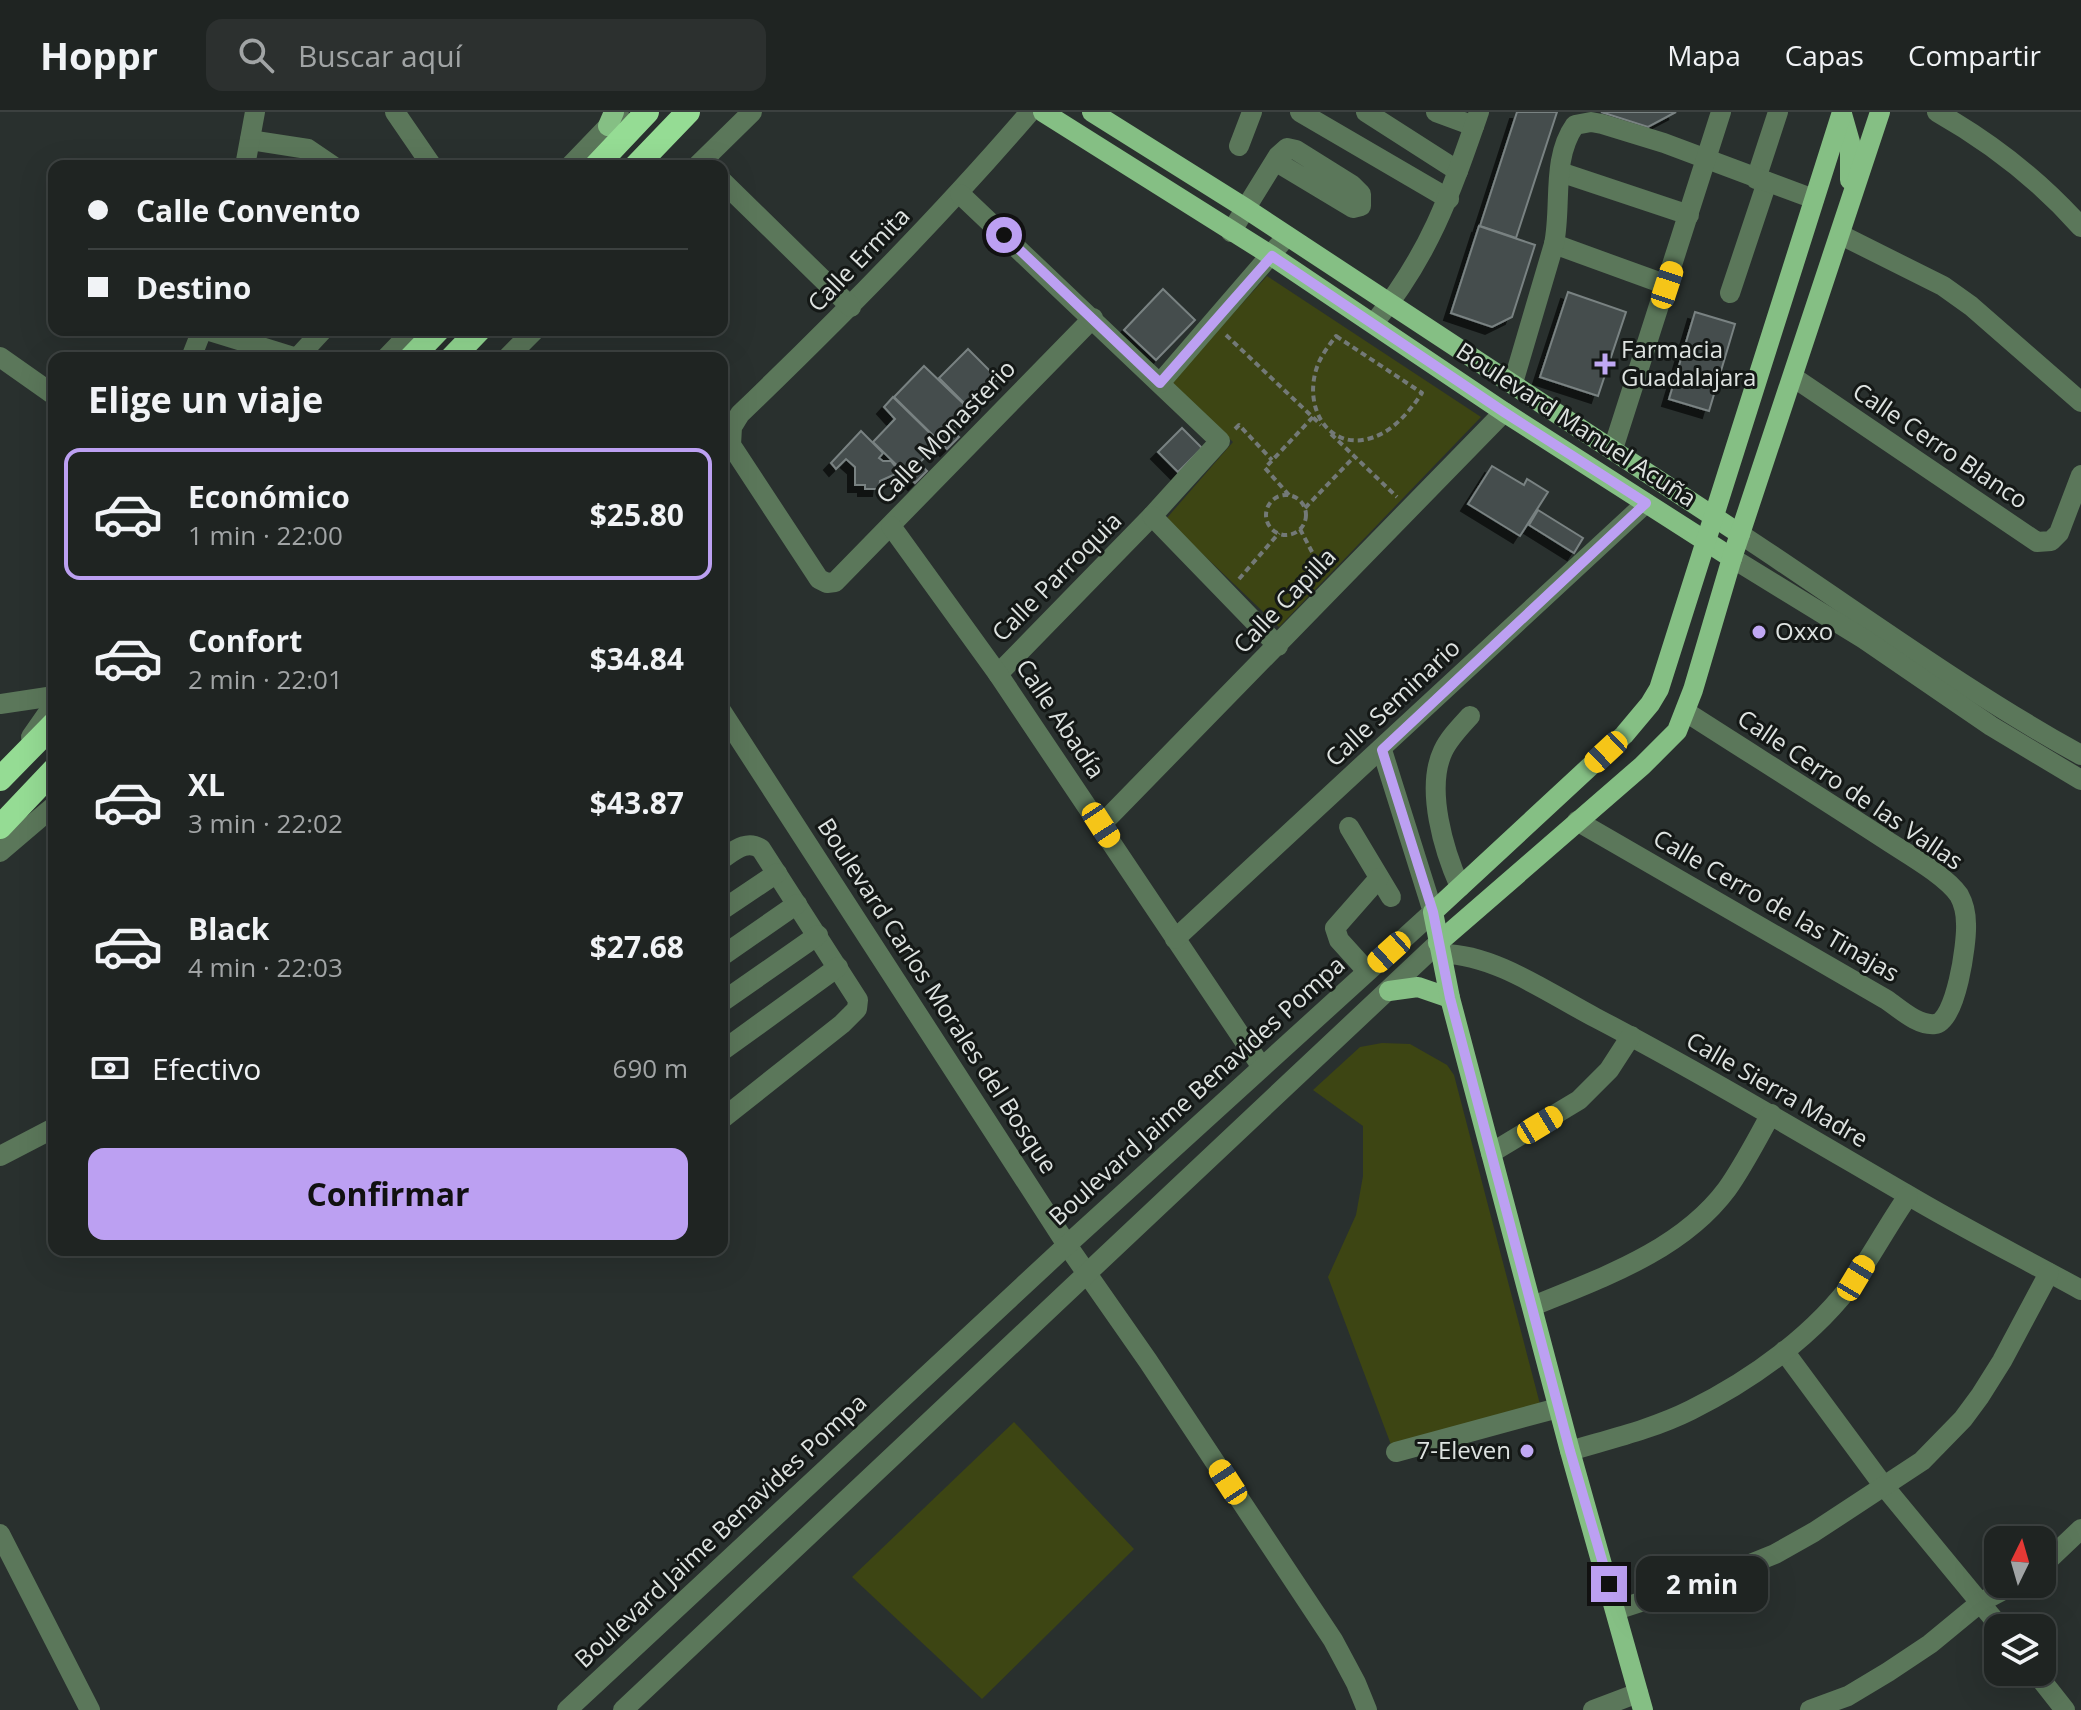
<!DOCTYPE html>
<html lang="es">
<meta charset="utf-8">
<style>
:root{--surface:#1f2422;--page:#2c302f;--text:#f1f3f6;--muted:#a1a4a5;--line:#3c4140;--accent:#bca0f2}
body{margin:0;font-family:"Open Sans",sans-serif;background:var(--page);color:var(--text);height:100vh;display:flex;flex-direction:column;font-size:30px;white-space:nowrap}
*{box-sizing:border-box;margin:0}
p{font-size:26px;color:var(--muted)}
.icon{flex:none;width:44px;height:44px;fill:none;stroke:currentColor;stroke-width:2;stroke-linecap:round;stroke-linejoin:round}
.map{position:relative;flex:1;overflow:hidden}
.side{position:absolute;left:48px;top:240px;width:680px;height:904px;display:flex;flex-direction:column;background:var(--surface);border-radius:16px;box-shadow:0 8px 32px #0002,0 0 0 2px var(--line)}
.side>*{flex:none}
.guide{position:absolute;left:48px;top:48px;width:680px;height:176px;border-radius:16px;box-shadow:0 8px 32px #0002,0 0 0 2px var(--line);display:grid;align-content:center;height:176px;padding:0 40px;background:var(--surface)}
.needle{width:52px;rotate:5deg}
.tools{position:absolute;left:1984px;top:1414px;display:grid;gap:16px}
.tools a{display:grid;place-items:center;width:72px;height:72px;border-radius:16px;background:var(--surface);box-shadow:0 8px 32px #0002,0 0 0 2px var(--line);font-size:40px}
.end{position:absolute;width:36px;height:36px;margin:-18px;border:10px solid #bca0f2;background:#111;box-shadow:0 0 0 4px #111}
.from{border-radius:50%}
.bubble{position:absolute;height:56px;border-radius:16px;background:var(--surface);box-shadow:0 8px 32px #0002,0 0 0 2px var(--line);font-size:26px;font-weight:700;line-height:56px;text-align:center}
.car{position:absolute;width:24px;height:48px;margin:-24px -12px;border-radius:10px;box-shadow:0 0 6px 2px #0007;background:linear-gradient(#f5c518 24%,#345 0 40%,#f5c518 0 76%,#345 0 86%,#f5c518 0)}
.guide b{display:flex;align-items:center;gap:28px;height:76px;font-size:30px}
.guide b+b{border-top:2px solid var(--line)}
.guide i{width:20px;height:20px;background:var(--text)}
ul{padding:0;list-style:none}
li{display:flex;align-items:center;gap:24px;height:132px;margin:0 16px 12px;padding:0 24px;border:4px solid transparent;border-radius:16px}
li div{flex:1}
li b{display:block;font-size:30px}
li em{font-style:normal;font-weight:700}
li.current{border-color:var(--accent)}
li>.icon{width:72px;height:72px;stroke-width:1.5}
h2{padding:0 40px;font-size:36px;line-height:96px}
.pay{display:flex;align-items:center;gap:20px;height:88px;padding:0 40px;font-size:30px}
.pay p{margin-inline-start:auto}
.primary-button{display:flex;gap:16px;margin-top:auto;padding:16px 40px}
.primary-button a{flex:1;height:92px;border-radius:16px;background:var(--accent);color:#111;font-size:32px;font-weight:700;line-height:92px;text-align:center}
header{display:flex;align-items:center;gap:48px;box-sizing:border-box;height:112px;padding:0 40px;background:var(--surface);border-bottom:2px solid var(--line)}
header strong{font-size:38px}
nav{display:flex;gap:44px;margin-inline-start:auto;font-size:28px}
.search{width:560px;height:72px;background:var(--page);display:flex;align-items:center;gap:20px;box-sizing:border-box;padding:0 28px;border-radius:16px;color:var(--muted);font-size:30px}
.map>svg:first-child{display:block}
.green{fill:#3d4513}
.building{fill:#454d4d;stroke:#798282;stroke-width:2;filter:url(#shadow)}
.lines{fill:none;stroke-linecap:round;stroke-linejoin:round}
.path{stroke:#737977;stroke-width:4;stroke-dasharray:6 4;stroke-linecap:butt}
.minor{stroke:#5b775a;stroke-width:20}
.major{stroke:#85bf84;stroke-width:20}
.highway{stroke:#95dc94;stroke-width:24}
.route{stroke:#bca0f2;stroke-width:10}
.poi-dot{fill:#c0a8f3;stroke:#141816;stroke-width:3}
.labels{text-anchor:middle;stroke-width:6;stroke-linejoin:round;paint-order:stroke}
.street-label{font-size:24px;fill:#dee3e1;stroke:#141816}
.poi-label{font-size:24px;fill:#dee3e1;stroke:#141816;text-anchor:start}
</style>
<header>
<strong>Hoppr</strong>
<div class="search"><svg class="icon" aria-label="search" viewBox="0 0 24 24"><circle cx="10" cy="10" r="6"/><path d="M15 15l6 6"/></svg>Buscar aquí</div>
<nav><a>Mapa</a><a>Capas</a><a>Compartir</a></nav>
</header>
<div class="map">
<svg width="2081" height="1598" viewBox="0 0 2081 1598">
<defs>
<filter id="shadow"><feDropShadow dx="-7" dy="7" stdDeviation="0" flood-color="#0009"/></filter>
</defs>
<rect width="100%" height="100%" fill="#29302e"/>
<!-- green -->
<g class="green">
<path d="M1267 164 1481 305 1279 515 1166 407 1233 330 1171 270Z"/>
<path d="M1382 931 1410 932 1447 953 1454 963 1541 1296 1393 1338 1328 1165 1356 1103 1363 1064V1014L1313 978 1360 935Z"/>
<path d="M1014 1310 1134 1437 982 1587 852 1465Z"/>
</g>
<!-- building -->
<g class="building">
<path d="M1517 0H1557L1516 126 1480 114Z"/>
<path d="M1601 0H1676L1648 15Z"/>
<path d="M1479 114 1535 133 1512 205 1492 215 1451 201Z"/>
<path d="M1163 177 1195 208 1156 248 1124 218Z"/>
<path d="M1568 180 1626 200 1598 284 1540 265Z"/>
<path d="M1695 200 1735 212 1709 299 1669 287Z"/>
<path d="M968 237 998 267 976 289 971 285 965 292 939 266Z"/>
<path d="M924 254 971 299 952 318 959 325 947 337 894 285Z"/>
<path d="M893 285 940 331 919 351 927 359 915 371 873 330 895 307 884 295Z"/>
<path d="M1182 316 1202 336 1178 360 1158 340Z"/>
<path d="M861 319 883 341 879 346 883 349H891L900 360 880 369 879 377H865V373H855V355L846 347 836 357 831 351Z"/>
<path d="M1492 354 1524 373 1527 367 1548 380 1520 424 1468 392Z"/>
<path d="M1538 398 1583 426 1574 441 1529 413Z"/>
</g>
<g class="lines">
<!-- path -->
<g class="path">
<path d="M1226 223 1321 313"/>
<path d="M1336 224 1422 281C1412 296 1399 312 1383 321 1332 348 1299 296 1319 250 1323 241 1330 232 1336 224Z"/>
<path d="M1235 317 1239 313 1272 348"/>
<path d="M1331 322 1397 385"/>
<path d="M1289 383 1265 356 1313 305"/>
<circle cx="1286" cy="403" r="20"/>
<path d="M1305 396 1354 345"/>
<path d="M1300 417 1323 461"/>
<path d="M1239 467 1279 421"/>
</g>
<!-- minor -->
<g class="minor">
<path d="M395 0 432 54"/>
<path d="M1030 0C939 106 841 205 740 302L732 315 731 333 819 467 827 471 835 470 1093 206"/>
<path d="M1300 0 1449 87"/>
<path d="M1366 0 1458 59"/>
<path d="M1436 0 1474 14"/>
<path d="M1937 0C1990 30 2041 70 2081 115"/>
<path d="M250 28 308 37 333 54"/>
<path d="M1239 34 1252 0"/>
<path d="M245 54 255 0"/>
<path d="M570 54 619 3"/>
<path d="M697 54 752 0"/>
<path d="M1560 60 1689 103"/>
<path d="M1756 67 1778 0"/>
<path d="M722 69 851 195"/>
<path d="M960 82 1220 329 1152 404 998 562"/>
<path d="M1231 120 1278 44 1287 36 1296 38 1352 73 1361 82V94L1353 96 1275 49"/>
<path d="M1841 123 1943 174 1971 194 2081 290"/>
<path d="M1554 132 1667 173"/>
<path d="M1730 181 1767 70"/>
<path d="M1374 211C1430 142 1450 83 1479 0"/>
<path d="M206 218 297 246"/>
<path d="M0 245 54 283"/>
<path d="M191 246 202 218"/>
<path d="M297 246 323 218"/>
<path d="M386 246 413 218"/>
<path d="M507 246 535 218"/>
<path d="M1793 265 2037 430 2051 429 2059 421 2081 363"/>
<path d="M1160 271 1287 124"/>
<path d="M1513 271 1554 132C1562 93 1551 47 1575 13L1591 10 1602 12 1664 31 1814 87"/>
<path d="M1613 337 1721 0"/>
<path d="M1152 404 1278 534"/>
<path d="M891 414 998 562 1261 954"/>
<path d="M1740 422C1853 496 1963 578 2081 643"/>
<path d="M1732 446 1864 527 1991 614 2081 668"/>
<path d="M0 592 54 584"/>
<path d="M722 600 1067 1133 1148 1249 1333 1528 1356 1571 1367 1598"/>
<path d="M31 625 54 592"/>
<path d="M1577 709 1887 888C1900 897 1918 914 1935 912 1956 910 1967 831 1966 812 1966 802 1964 792 1959 783 1945 763 1907 742 1886 728 1820 685 1753 643 1686 600"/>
<path d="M1101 713 1504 300"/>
<path d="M1349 715 1391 785"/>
<path d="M0 740 54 694"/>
<path d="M722 747C734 739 747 727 761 737L858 888 857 897 842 912 722 1007"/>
<path d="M1460 775C1444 739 1425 677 1443 639 1449 626 1460 615 1470 604"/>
<path d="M722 798 777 761"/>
<path d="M1175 827 1646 391"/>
<path d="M1441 842C1493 841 1550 882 1596 906 1701 961 1803 1022 1906 1082 1963 1116 2023 1146 2081 1178"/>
<path d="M722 844 797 792"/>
<path d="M1367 859 1339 828 1335 816 1379 766"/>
<path d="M722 890 818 823"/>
<path d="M722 939 838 855"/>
<path d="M1491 1041 1579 988 1609 958 1631 924"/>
<path d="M0 1044 54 1016"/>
<path d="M1533 1194C1601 1166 1681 1139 1727 1077 1744 1053 1757 1027 1771 1002"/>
<path d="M1784 1239 1883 1373 2001 1516"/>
<path d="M1570 1339C1610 1327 1653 1317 1691 1298 1752 1268 1816 1222 1856 1166 1874 1139 1890 1110 1908 1084"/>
<path d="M1396 1340 1558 1296"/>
<path d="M0 1422 90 1598"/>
<path d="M2042 1454 2081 1417"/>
<path d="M1616 1498 1718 1465 1775 1442 1814 1420 1922 1349 1963 1307 1980 1284 2002 1249 2049 1161"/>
<path d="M2035 1560 2065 1598"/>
<path d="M567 1598 1067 1133 1433 800 1382 638"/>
<path d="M623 1598 1438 831"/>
<path d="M1593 1598 1638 1581"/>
<path d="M1810 1598 1848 1584 1888 1560 1930 1532 1981 1490 2015 1472"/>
</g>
<!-- major -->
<g class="major">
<path d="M1043 0 1272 144 1504 300 1732 446"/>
<path d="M1092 0 1245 96 1740 422"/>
<path d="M1842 2 1850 30V68"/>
<path d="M608 14 614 0"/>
<path d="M1438 831 1642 654 1677 619 1693 578 1732 446 1880 0"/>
<path d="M1389 879 1418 875 1450 886"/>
<path d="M1643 1598 1570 1339 1491 1041 1450 886 1433 800 1624 623 1650 592 1659 577 1842 0"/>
</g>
<!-- highway -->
<g class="highway">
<path d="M596 54 647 0"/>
<path d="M636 54 688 0"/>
<path d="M411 246 438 218"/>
<path d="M452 246 479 218"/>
<path d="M0 667 54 612"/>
<path d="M0 715 54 658"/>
</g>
</g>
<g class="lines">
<!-- route -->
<path class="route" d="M1004 123 1160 271 1272 144 1504 300 1646 391 1382 638 1433 800 1450 886 1570 1339 1609 1472"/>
</g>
<!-- markers -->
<g class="poi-dot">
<path d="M1601 240h8v8h8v8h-8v8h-8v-8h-8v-8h8z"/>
<circle cx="1759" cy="520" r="8"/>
<circle cx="1527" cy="1339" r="8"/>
</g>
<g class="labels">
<!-- street labels -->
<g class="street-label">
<text transform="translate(859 148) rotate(-46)" y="8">Calle Ermita</text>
<text transform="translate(1576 313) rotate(33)" y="8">Boulevard Manuel Acuña</text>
<text transform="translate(946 320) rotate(-46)" y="8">Calle Monasterio</text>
<text transform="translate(1940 334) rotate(34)" y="8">Calle Cerro Blanco</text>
<text transform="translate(1057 465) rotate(-45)" y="8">Calle Parroquia</text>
<text transform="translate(1285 489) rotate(-46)" y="8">Calle Capilla</text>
<text transform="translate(1393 591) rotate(-43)" y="8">Calle Seminario</text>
<text transform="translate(1060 607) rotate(56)" y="8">Calle Abadía</text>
<text transform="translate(1850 678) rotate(34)" y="8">Calle Cerro de las Vallas</text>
<text transform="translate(1776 794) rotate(30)" y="8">Calle Cerro de las Tinajas</text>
<text transform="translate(937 884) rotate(57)" y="8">Boulevard Carlos Morales del Bosque</text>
<text transform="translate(1777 978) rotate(30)" y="8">Calle Sierra Madre</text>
<text transform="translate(1197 979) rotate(-42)" y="8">Boulevard Jaime Benavides Pompa</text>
<text transform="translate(721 1419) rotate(-43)" y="8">Boulevard Jaime Benavides Pompa</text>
</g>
<!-- poi labels -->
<g class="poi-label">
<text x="1621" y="246">Farmacia<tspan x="1621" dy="28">Guadalajara</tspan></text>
<text x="1775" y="528">Oxxo</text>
<text x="1511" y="1347" text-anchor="end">7-Eleven</text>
</g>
</g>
</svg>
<div class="tools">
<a><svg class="needle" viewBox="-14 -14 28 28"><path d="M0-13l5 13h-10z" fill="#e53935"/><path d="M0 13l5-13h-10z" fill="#a1a4a5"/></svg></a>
<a><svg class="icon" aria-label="layers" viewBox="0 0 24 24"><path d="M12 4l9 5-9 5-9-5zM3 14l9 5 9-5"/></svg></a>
</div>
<i class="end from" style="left:1004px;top:123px"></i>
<i class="end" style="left:1609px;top:1472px"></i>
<div class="bubble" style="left:1636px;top:1444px;width:132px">2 min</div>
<i class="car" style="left:1667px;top:173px;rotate:18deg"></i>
<i class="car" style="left:1606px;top:640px;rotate:227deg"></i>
<i class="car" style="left:1101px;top:713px;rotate:147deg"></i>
<i class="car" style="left:1389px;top:840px;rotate:228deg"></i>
<i class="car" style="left:1540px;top:1013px;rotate:59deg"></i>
<i class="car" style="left:1856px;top:1166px;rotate:31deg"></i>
<i class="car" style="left:1228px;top:1370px;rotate:327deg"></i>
<div class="guide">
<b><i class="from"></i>Calle Convento</b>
<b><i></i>Destino</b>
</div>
<section class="side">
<h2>Elige un viaje</h2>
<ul>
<li class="current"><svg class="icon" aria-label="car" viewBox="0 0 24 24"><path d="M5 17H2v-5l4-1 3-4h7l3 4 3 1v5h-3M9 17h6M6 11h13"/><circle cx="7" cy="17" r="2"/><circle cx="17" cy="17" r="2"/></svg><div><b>Económico</b><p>1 min · 22:00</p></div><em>$25.80</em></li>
<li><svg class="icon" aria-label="car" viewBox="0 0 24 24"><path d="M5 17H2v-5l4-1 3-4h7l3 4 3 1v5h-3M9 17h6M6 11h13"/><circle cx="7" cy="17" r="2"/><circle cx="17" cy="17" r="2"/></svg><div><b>Confort</b><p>2 min · 22:01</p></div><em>$34.84</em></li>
<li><svg class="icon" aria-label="car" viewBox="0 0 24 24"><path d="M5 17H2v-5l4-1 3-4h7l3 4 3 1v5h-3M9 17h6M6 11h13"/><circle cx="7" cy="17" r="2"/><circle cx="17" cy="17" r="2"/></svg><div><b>XL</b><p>3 min · 22:02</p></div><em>$43.87</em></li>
<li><svg class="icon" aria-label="car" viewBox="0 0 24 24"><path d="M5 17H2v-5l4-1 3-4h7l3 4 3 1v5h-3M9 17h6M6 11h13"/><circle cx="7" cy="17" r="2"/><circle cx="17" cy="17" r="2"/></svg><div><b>Black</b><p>4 min · 22:03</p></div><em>$27.68</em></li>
</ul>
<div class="pay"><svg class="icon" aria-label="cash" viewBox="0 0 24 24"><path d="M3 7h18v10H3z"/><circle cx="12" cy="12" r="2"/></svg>Efectivo<p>690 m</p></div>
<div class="primary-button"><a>Confirmar</a></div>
</section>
</div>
